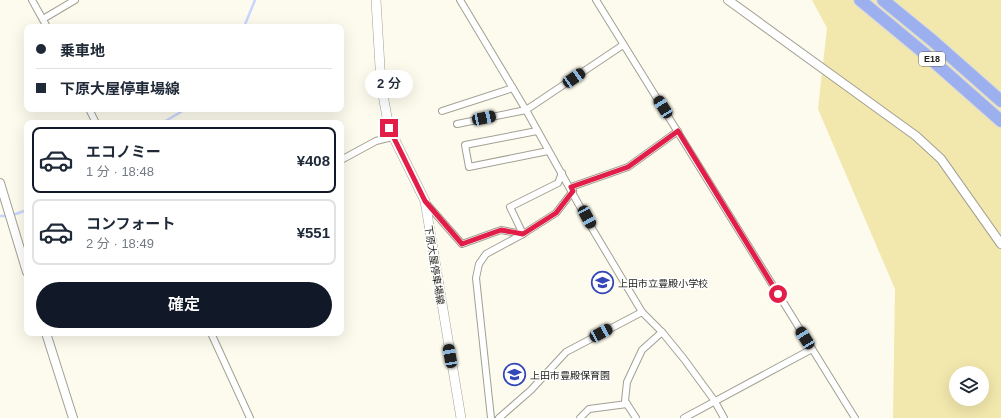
<!DOCTYPE html>
<html lang="ja">
<meta charset="utf-8">
<style>
:root{--surface:#fff;--page:#f6f6f7;--text:#1f2937;--muted:#747a83;--line:#e0e1e3;--accent:#111827}
body{margin:0;font-family:Helvetica,"Noto Sans JP",sans-serif;background:var(--page);color:var(--text);height:100vh;display:flex;flex-direction:column;font-size:15px;white-space:nowrap}
*{box-sizing:border-box;margin:0}
p{font-size:13px;color:var(--muted)}
.icon{flex:none;width:22px;height:22px;fill:none;stroke:currentColor;stroke-width:2;stroke-linecap:round;stroke-linejoin:round}
.map{position:relative;flex:1;overflow:hidden}
.details{position:absolute;left:24px;top:120px;width:320px;height:216px;display:flex;flex-direction:column;background:var(--surface);border-radius:8px;box-shadow:0 4px 16px #0002}
.details>*{flex:none}
.hud{position:absolute;left:24px;top:24px;width:320px;height:88px;border-radius:8px;box-shadow:0 4px 16px #0002;display:grid;align-content:center;height:88px;padding:0 12px;background:var(--surface)}
.buttons{position:absolute;left:949px;top:366px;display:grid;gap:8px}
.buttons a{display:grid;place-items:center;width:40px;height:40px;border-radius:50%;background:var(--surface);box-shadow:0 4px 16px #0002;font-size:20px}
.end{position:absolute;width:18px;height:18px;margin:-9px;border:5px solid #e11d48;background:#fff;box-shadow:0 0 0 2px #fff}
.from{border-radius:50%}
.bubble{position:absolute;height:28px;border-radius:14px;background:var(--surface);box-shadow:0 4px 16px #0002;font-size:13px;font-weight:600;line-height:28px;text-align:center}
.car{position:absolute;width:12px;height:24px;margin:-12px -6px;border-radius:5px;box-shadow:0 0 3px 1px #0007;background:linear-gradient(#222 24%,#8ab4d8 0 40%,#222 0 76%,#8ab4d8 0 86%,#222 0)}
.hud b{display:flex;align-items:center;gap:14px;height:38px;font-size:15px}
.hud b+b{border-top:1px solid var(--line)}
.hud i{width:10px;height:10px;background:var(--text)}
ul{padding:7px 0 0;list-style:none}
li{display:flex;align-items:center;gap:12px;height:66px;margin:0 8px 6px;padding:0 4px;border:2px solid var(--line);border-radius:8px}
li div{flex:1}
li b{display:block;font-size:15px}
li em{font-style:normal;font-weight:600}
li.on{border-color:var(--accent)}
li>.icon{width:36px;height:36px;stroke-width:1.5}
.action{display:flex;gap:8px;margin-top:auto;padding:8px 12px}
.action a{flex:1;height:46px;border-radius:24px;background:var(--accent);color:#fff;font-size:16px;font-weight:600;line-height:46px;text-align:center}
.map>svg:first-child{display:block}
.green{fill:#f2e7ac;fill-rule:evenodd}
.lines{fill:none;stroke-linecap:round;stroke-linejoin:round}
.stream{stroke:#c8d6ff;stroke-width:2.5}
.minor-casing{stroke:#a2a093;stroke-width:8}
.tertiary-casing{stroke:#a2a093;stroke-width:10}
.secondary-casing{stroke:#a2a093;stroke-width:10}
.motorway-casing{stroke:#dbdbda;stroke-width:14}
.minor{stroke:#fff;stroke-width:6}
.tertiary{stroke:#fff;stroke-width:8}
.secondary{stroke:#fff;stroke-width:9}
.motorway{stroke:#9cb0ef;stroke-width:12}
.route{stroke:#e11d48;stroke-width:5}
.labels{text-anchor:middle;stroke-width:3;stroke-linejoin:round;paint-order:stroke}
.shield{fill:#fff;stroke:#62625e;stroke-width:1}
.shield-label{font-size:9px;font-weight:bold;fill:#1e1e19}
.street-label{font-size:10px;fill:#1e1e19;stroke:#fff}
.poi-label{font-size:10px;fill:#1e1e19;stroke:#fff;text-anchor:start}
</style>
<div class="map">
<svg width="1001" height="418" viewBox="0 0 1001 418">
<rect width="100%" height="100%" fill="#fdfbed"/>
<!-- green -->
<path class="green" d="M812 0H1001V418H893L895 289 818 109 827 28ZM956 373H982V399H956Z"/>
<g class="lines">
<!-- stream -->
<g class="stream">
<path d="M244 27 255 0"/>
<path d="M162 123 186 109"/>
<path d="M0 216H10L27 210"/>
</g>
<defs>
<g id="minor">
<path d="M32 0 47 27"/>
<path d="M460 0 526 110 593 230 642 312 662 332 684 359 714 400 724 418"/>
<path d="M596 0 855 418"/>
<path d="M43 19 75 0"/>
<path d="M89 109 96 123"/>
<path d="M442 111 513 88"/>
<path d="M457 124 526 110 623 45"/>
<path d="M537 131 465 145 469 167 548 151"/>
<path d="M341 160 376 141 392 137"/>
<path d="M571 187 628 167 678 131"/>
<path d="M426 203 462 244 501 230 523 234"/>
<path d="M523 234 510 207 558 183 562 173"/>
<path d="M211 333 250 418"/>
<path d="M491 418 476 278 479 264 486 254 523 234 556 213 573 191"/>
<path d="M499 418 531 390 566 352 642 312"/>
<path d="M580 418 589 409 627 404"/>
<path d="M636 418 625 401 627 382 642 350 662 332"/>
<path d="M684 418 812 349"/>
</g>
<g id="tertiary">
<path d="M728 0 916 136 941 159 1001 244"/>
<path d="M0 183 27 272"/>
<path d="M46 333 73 418"/>
</g>
<path id="secondary" d="M376 0 381 84 389 128 425 201 461 418"/>
<g id="motorway">
<path d="M860 0 924 53 1001 121"/>
<path d="M883 0 933 41 1001 101"/>
</g>
</defs>
<!-- minor casing -->
<use href="#minor" class="minor-casing"/>
<!-- tertiary casing -->
<use href="#tertiary" class="tertiary-casing"/>
<!-- secondary casing -->
<use href="#secondary" class="secondary-casing"/>
<!-- motorway casing -->
<use href="#motorway" class="motorway-casing"/>
<!-- minor -->
<use href="#minor" class="minor"/>
<!-- tertiary -->
<use href="#tertiary" class="tertiary"/>
<!-- secondary -->
<use href="#secondary" class="secondary"/>
<!-- motorway -->
<use href="#motorway" class="motorway"/>
</g>
<g class="lines">
<!-- route -->
<path class="route" d="M389 128 425 201 462 244 501 230 523 234 556 213 573 191 571 187 628 167 678 131 778 294"/>
</g>
<!-- icons -->
<defs>
<symbol id="school-ring" viewBox="-11 -11 22 22"><circle r="9.5" fill="#fff" stroke="#3447b9" stroke-width="1.5"/><path d="M0-5L7-2L0 1L-7-2ZM-4 1L0 2.5L4 1V4Q0 6-4 4Z" fill="#3447b9"/></symbol>
</defs>
<g fill-rule="evenodd">
<use href="#school-ring" x="590" y="270" width="25" height="25"/>
<use href="#school-ring" x="502" y="362" width="25" height="25"/>
</g>
<g class="labels">
<!-- shield labels -->
<rect class="shield" x="919" y="52" width="26" height="14" rx="3"/>
<g class="shield-label">
<text x="932" y="62">E18</text>
</g>
<!-- street labels -->
<g class="street-label">
<text transform="translate(435 265) rotate(81)" y="4">下原大屋停車場線</text>
</g>
<!-- poi labels -->
<g class="poi-label">
<text x="618" y="287">上田市立豊殿小学校</text>
<text x="530" y="379">上田市豊殿保育園</text>
</g>
</g>
</svg>
<div class="buttons">
<a><svg class="icon" aria-label="layers" viewBox="0 0 24 24"><path d="M12 4l9 5-9 5-9-5zM3 14l9 5 9-5"/></svg></a>
</div>
<i class="end from" style="left:778px;top:294px"></i>
<i class="end" style="left:389px;top:128px"></i>
<div class="bubble" style="left:365px;top:70px;width:48px">2 分</div>
<i class="car" style="left:574px;top:78px;rotate:56deg"></i>
<i class="car" style="left:663px;top:107px;rotate:328deg"></i>
<i class="car" style="left:484px;top:118px;rotate:78deg"></i>
<i class="car" style="left:587px;top:217px;rotate:152deg"></i>
<i class="car" style="left:601px;top:333px;rotate:62deg"></i>
<i class="car" style="left:805px;top:338px;rotate:328deg"></i>
<i class="car" style="left:450px;top:356px;rotate:350deg"></i>
<div class="hud">
<b><i class="from"></i>乗車地</b>
<b><i></i>下原大屋停車場線</b>
</div>
<section class="details">
<ul>
<li class="on"><svg class="icon" aria-label="car" viewBox="0 0 24 24"><path d="M5 17H2v-5l4-1 3-4h7l3 4 3 1v5h-3M9 17h6M6 11h13"/><circle cx="7" cy="17" r="2"/><circle cx="17" cy="17" r="2"/></svg><div><b>エコノミー</b><p>1 分 · 18:48</p></div><em>¥408</em></li>
<li><svg class="icon" aria-label="car" viewBox="0 0 24 24"><path d="M5 17H2v-5l4-1 3-4h7l3 4 3 1v5h-3M9 17h6M6 11h13"/><circle cx="7" cy="17" r="2"/><circle cx="17" cy="17" r="2"/></svg><div><b>コンフォート</b><p>2 分 · 18:49</p></div><em>¥551</em></li>
</ul>
<div class="action"><a>確定</a></div>
</section>
</div>
